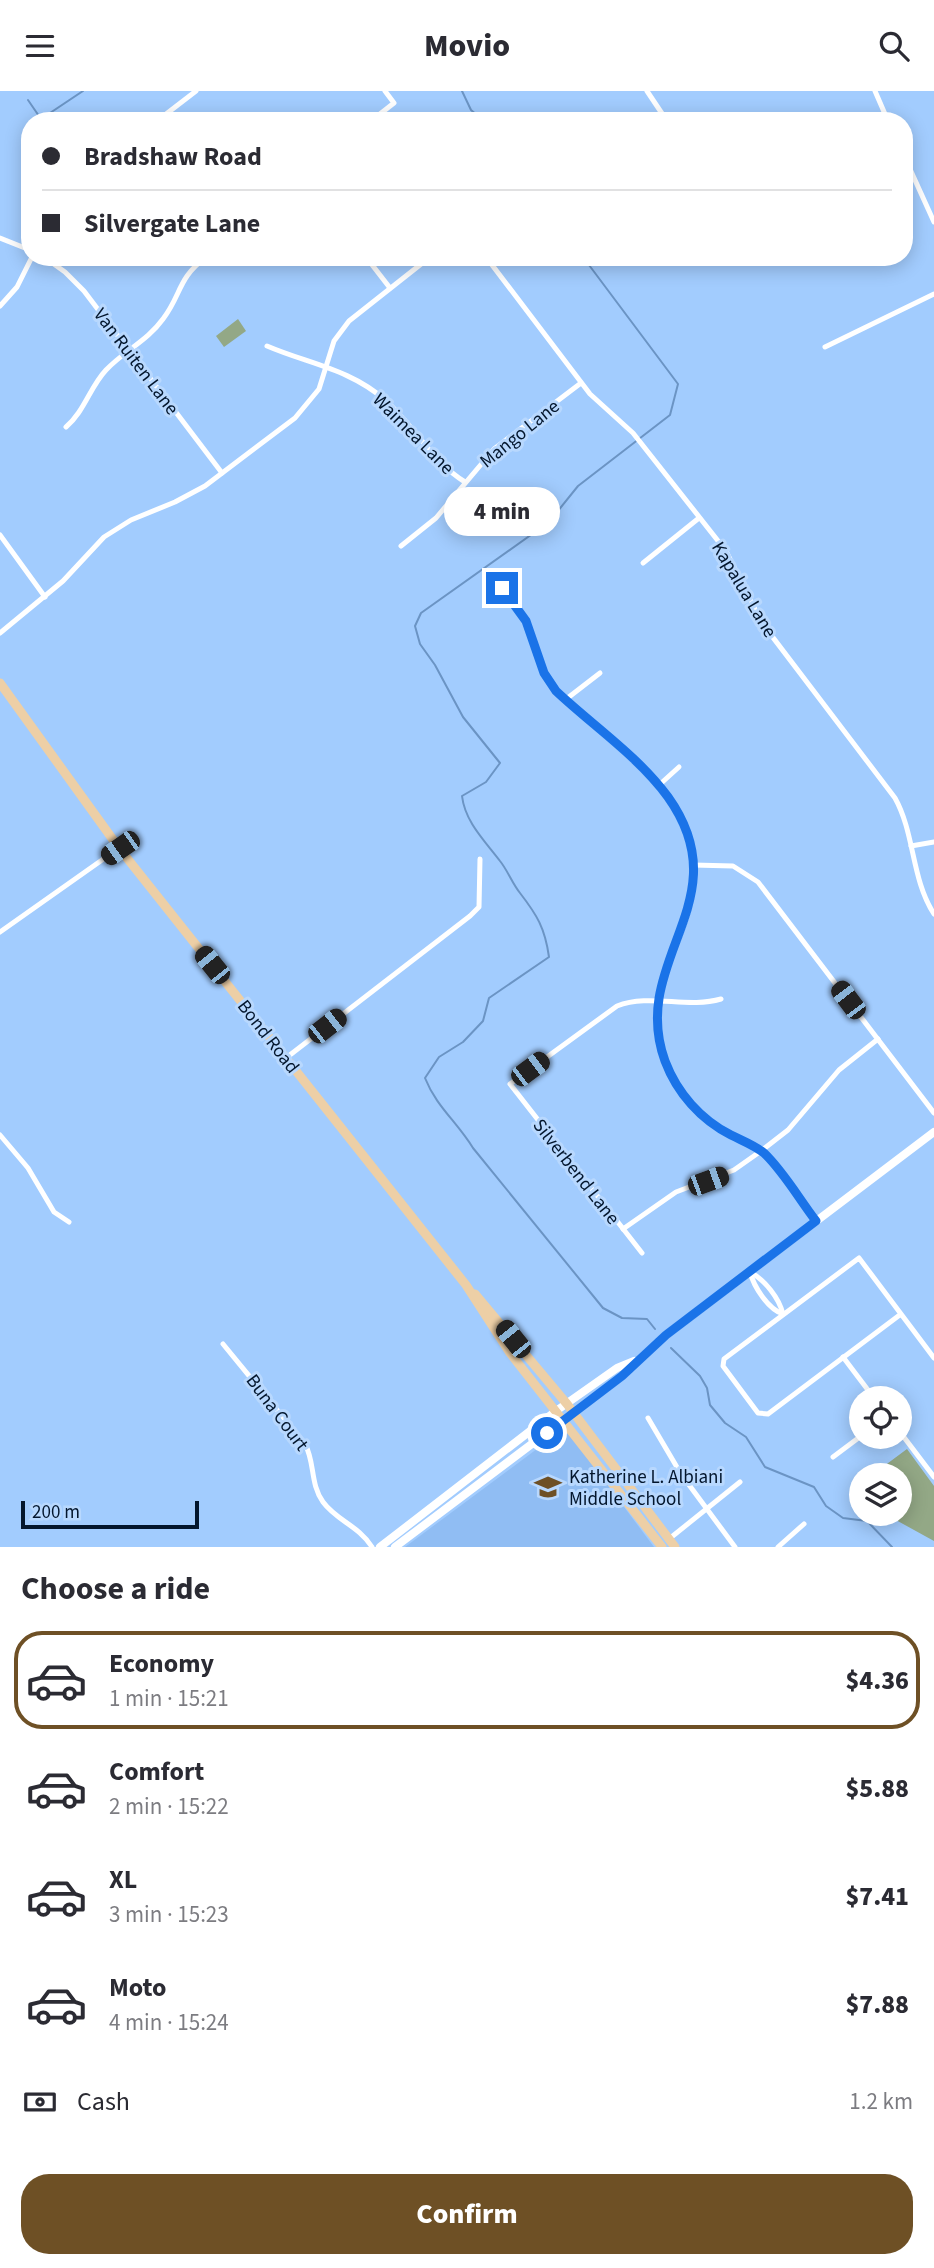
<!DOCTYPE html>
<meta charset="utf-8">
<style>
:root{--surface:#fff;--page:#f7f7f7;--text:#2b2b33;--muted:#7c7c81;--line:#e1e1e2;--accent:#6e5025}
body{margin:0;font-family:"Source Sans 3",sans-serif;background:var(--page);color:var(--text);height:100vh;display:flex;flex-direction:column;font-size:26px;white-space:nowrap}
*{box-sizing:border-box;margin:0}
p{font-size:23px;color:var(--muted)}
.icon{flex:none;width:38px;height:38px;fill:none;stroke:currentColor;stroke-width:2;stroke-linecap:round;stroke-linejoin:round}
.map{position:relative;height:1456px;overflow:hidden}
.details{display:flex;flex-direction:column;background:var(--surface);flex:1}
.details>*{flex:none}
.guide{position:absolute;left:21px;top:21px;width:892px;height:154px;border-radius:28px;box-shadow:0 4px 18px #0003;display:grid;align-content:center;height:154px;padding:0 21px;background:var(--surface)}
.controls{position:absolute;left:849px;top:1295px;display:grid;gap:14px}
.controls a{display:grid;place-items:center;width:63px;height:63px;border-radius:50%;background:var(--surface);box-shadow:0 4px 18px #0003;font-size:35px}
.scale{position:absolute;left:21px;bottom:18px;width:178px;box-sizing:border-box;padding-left:7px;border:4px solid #03162d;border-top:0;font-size:19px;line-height:24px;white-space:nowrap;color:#03162d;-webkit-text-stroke:5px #b8d8fe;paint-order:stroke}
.end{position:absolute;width:32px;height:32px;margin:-16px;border:9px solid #1a73e8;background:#fff;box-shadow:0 0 0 4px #fff}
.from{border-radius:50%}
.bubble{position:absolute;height:49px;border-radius:24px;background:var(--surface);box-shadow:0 4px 18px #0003;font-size:23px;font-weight:800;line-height:49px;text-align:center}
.car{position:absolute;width:21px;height:42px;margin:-21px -10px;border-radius:9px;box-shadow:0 0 5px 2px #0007;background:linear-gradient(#222 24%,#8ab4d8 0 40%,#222 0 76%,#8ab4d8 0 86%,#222 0)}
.guide b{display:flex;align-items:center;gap:24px;height:66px;font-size:26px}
.guide b+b{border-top:2px solid var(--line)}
.guide i{width:18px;height:18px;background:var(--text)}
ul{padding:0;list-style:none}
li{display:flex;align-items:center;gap:21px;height:98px;margin:0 14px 10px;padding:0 7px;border:4px solid transparent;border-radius:28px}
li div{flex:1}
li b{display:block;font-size:26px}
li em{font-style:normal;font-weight:800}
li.selected{border-color:var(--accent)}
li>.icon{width:63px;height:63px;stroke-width:1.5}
h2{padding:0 21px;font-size:32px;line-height:84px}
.pay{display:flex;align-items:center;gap:18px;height:77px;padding:0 21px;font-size:26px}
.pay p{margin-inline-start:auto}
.cta{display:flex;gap:14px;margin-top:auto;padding:14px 21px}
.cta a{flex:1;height:80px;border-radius:28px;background:var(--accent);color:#fff;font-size:28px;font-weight:800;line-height:80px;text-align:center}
header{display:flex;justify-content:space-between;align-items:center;height:91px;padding:0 21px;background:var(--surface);font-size:32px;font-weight:800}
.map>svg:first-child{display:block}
.built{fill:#90bdf3}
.green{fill:#93a886}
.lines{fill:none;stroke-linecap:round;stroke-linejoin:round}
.stream{stroke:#6b94c4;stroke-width:2}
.minor{stroke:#fff;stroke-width:5}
.secondary{stroke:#fff;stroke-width:8}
.primary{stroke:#edcfa6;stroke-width:9}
.route{stroke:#1a73e8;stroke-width:9}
.labels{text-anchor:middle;stroke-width:6;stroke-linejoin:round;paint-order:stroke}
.street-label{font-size:19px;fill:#03162d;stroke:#b8d8fe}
.poi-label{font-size:19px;fill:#03162d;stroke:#b8d8fe;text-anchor:start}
</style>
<header><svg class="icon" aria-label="menu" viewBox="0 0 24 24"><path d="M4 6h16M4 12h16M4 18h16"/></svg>Movio<svg class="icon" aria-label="search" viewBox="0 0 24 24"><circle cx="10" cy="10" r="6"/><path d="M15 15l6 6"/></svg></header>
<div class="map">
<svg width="934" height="1456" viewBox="0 0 934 1456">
<rect width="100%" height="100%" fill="#a2ccfe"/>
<!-- built -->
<path class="built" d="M565 1337 654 1456H405Z"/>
<!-- green -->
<g class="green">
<path d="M238 228 246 240 224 256 216 245Z"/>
<path d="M907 1358 934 1395V1450L885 1423H900V1384H872Z"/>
</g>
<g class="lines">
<!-- stream -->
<g class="stream">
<path d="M462 0 471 19 484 30"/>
<path d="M28 9 41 28 83 0"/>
<path d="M583 166 678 293 670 324 578 395 549 431 421 522 415 535 420 553 435 574 463 626 500 672 486 691 462 705C465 731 485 750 500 770 508 780 512 792 520 802 537 824 545 837 549 866L489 907 483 930 463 951 439 966 425 987C436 1015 457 1031 473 1057L603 1217 622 1227 647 1228 655 1238"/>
<path d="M671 1257 700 1285 707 1297 710 1314 725 1332 746 1346 765 1376 814 1396 826 1415 843 1427 867 1430 892 1456"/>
</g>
<!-- minor -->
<g class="minor">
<path d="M647 0 667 30"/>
<path d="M875 0 888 30"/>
<path d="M157 30 196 0"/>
<path d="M371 30 394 12 385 0"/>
<path d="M905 67 934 131"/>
<path d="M0 147 30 159"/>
<path d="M44 166 65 181 84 200 222 382"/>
<path d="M366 166 390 197"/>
<path d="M486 166 590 303 633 342 726 460 762 532 895 707C915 743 911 787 934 823"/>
<path d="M0 215 17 196 32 166"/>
<path d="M267 255C309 273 350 278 385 309 415 335 431 370 465 391"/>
<path d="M825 256 934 203"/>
<path d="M66 336C84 321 90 296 106 279 124 260 148 249 163 228 182 203 177 188 206 166"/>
<path d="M0 444 45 506"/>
<path d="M401 455 436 427 494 358 581 292"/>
<path d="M643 472 699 427"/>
<path d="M502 497C512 511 524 525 531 541 538 557 539 575 549 591 557 604 571 614 582 624 629 667 690 708 693 778 697 855 630 892 668 977 679 1003 698 1025 723 1039 735 1047 749 1051 760 1059 783 1077 799 1107 816 1130"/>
<path d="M0 542 63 490 104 446 131 429 175 411 205 395 295 327 319 298 334 250 349 230 430 166"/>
<path d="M565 609 600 582"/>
<path d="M658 695 679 676"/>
<path d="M911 755 934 751"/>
<path d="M693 774 733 775 758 791 934 1022"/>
<path d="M0 841 119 757"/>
<path d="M286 967 470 825 479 816 480 768"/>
<path d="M0 1044 28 1077 54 1121 69 1131"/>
<path d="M623 1138 676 1101 734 1079 761 1060 788 1039 839 979 878 948"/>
<path d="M642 1162 510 993 617 915C650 902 687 918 721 908"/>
<path d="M750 1181C754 1196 768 1218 783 1223"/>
<path d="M750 1181C765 1189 779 1207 783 1223"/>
<path d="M901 1223 768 1323 758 1322 723 1275 724 1268 859 1167 934 1267"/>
<path d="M223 1253 305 1353C315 1371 310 1393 323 1411 337 1430 358 1434 372 1456"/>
<path d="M843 1266 874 1307"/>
<path d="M648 1327 681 1383 735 1456"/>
<path d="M900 1341 934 1386"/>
<path d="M833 1366 861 1345"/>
<path d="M669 1448 740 1391"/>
<path d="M778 1456 804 1433"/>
</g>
<!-- secondary -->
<g class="secondary">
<path d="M380 1456 556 1320 617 1277 634 1270"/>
<path d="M395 1456 622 1285 666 1244 934 1041"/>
</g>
<!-- primary -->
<g class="primary">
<path d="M0 592 119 757 466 1194 510 1262 662 1456"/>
<path d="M475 1203 567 1313 675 1456"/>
</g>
</g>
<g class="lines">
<!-- route -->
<path class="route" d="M502 497 526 530 544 582 556 600C592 634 638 665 668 706 742 810 628 868 665 970 677 1002 701 1029 731 1044 743 1050 754 1054 764 1062 784 1081 799 1108 816 1130L666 1244 622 1285 547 1342"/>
</g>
<!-- icons -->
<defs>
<symbol id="school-bare" viewBox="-9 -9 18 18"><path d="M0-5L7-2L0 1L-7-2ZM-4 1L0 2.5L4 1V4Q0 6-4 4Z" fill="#6e5025" stroke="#b8d8fe" stroke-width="2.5" paint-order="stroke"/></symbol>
</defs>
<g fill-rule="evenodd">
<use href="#school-bare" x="529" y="1377" width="38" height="38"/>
</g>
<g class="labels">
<!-- street labels -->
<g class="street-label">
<text transform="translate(137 270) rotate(53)" y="7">Van Ruiten Lane</text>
<text transform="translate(414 342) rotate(45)" y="7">Waimea Lane</text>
<text transform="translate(519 342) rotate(-39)" y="7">Mango Lane</text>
<text transform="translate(745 498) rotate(59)" y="7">Kapalua Lane</text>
<text transform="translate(269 945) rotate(52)" y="7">Bond Road</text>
<text transform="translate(577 1080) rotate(52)" y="7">Silverbend Lane</text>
<text transform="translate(278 1321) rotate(53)" y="7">Buna Court</text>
</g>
<!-- poi labels -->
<g class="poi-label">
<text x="569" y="1392">Katherine L. Albiani<tspan x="569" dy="22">Middle School</tspan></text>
</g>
</g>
</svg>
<div class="controls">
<a><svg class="icon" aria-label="locate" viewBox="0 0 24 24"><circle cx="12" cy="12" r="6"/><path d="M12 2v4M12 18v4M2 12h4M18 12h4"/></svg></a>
<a><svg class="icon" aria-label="layers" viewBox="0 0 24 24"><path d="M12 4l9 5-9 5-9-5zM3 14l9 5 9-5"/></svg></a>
</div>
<div class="scale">200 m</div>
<i class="end from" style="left:547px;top:1342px"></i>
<i class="end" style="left:502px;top:497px"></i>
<div class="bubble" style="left:444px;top:396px;width:116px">4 min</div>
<i class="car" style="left:120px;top:757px;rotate:235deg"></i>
<i class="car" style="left:212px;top:874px;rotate:321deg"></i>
<i class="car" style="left:848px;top:909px;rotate:323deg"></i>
<i class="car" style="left:327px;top:935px;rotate:52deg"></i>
<i class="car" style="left:530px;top:978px;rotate:53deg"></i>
<i class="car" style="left:708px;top:1090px;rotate:70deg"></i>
<i class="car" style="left:513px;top:1248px;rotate:321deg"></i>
<div class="guide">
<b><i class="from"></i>Bradshaw Road</b>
<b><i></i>Silvergate Lane</b>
</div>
</div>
<section class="details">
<h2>Choose a ride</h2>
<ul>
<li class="selected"><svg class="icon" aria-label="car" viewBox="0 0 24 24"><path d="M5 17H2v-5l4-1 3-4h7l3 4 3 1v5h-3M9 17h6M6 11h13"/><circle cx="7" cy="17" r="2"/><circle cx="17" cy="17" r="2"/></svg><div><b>Economy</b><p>1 min · 15:21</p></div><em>$4.36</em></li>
<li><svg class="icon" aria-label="car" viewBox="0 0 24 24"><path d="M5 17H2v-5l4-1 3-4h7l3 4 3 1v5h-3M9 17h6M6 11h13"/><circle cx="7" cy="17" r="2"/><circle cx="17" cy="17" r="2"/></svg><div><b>Comfort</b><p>2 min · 15:22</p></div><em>$5.88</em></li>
<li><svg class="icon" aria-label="car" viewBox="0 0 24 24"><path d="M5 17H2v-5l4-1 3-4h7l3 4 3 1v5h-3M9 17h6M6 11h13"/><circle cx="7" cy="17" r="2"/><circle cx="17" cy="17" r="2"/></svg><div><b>XL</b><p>3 min · 15:23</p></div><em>$7.41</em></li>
<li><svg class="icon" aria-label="car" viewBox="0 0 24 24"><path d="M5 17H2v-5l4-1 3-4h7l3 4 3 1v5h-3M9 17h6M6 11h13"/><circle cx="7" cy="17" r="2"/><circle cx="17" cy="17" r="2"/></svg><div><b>Moto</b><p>4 min · 15:24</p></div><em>$7.88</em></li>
</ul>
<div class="pay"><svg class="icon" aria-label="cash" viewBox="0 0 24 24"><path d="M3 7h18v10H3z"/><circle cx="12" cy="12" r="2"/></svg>Cash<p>1.2 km</p></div>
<div class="cta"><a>Confirm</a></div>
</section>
